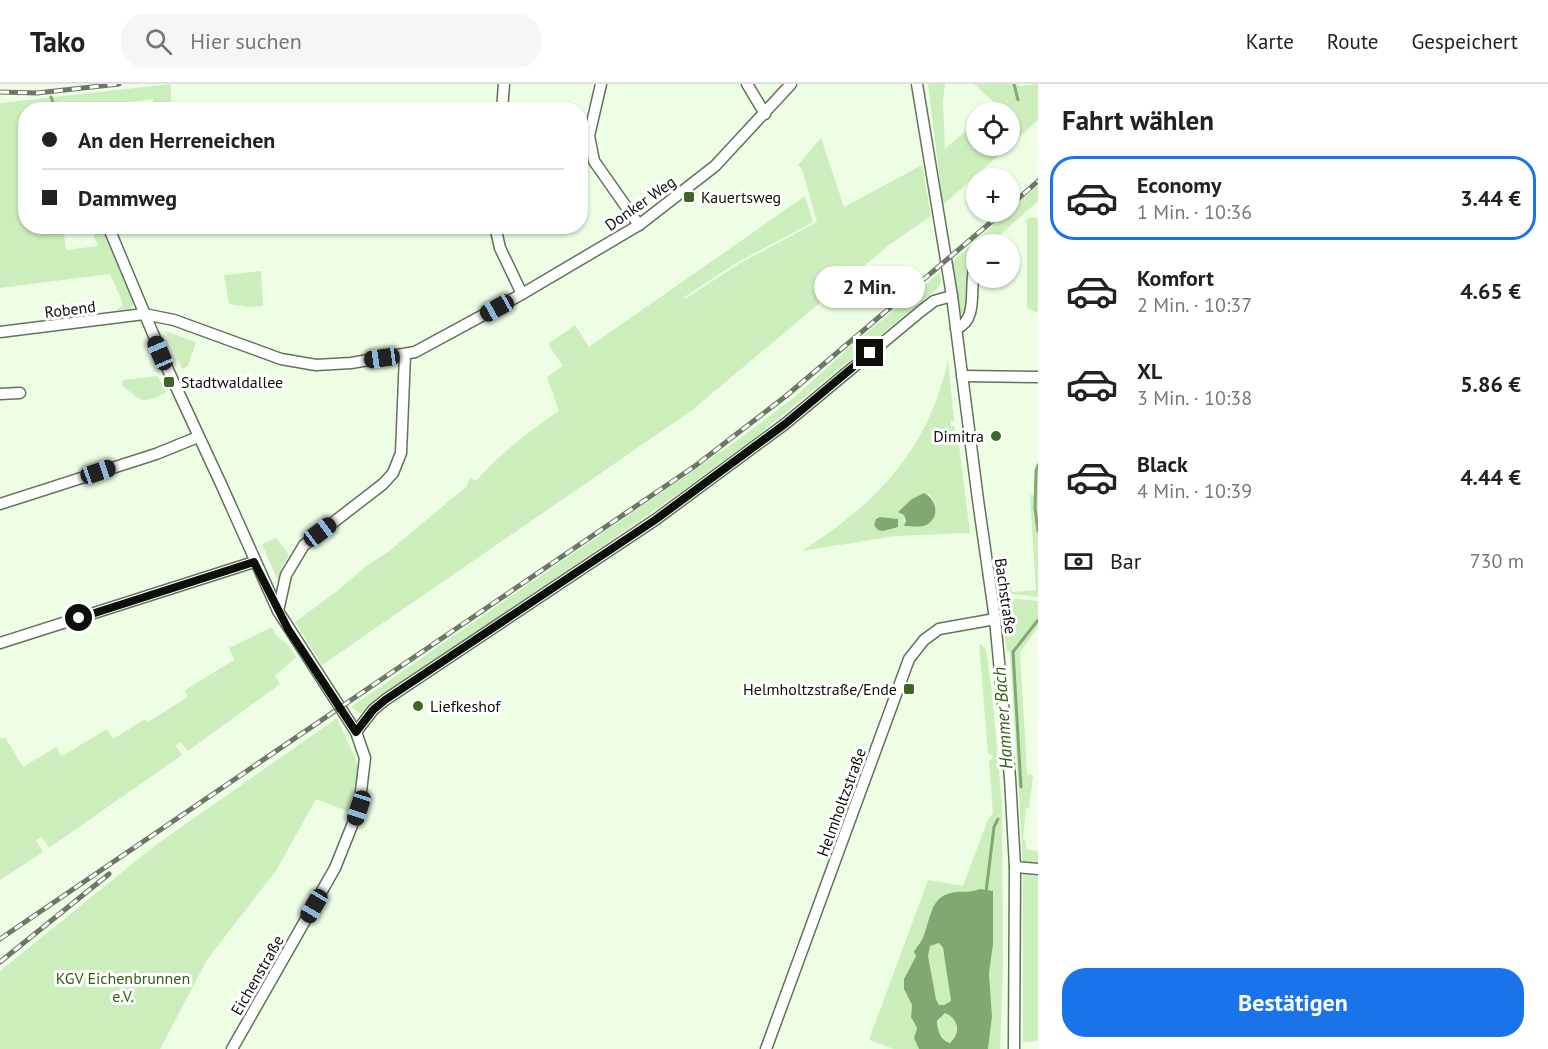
<!DOCTYPE html>
<html lang="de">
<meta charset="utf-8">
<style>
:root{--surface:#fff;--page:#f6f6f6;--text:#222;--muted:#767676;--line:#e0e0e0;--accent:#1a73e8}
body{margin:0;font-family:"PT Sans",sans-serif;background:var(--page);color:var(--text);height:100vh;display:flex;flex-direction:column;font-size:22px;white-space:nowrap}
*{box-sizing:border-box;margin:0}
p{font-size:20px;color:var(--muted)}
.icon{flex:none;width:33px;height:33px;fill:none;stroke:currentColor;stroke-width:2;stroke-linecap:round;stroke-linejoin:round}
.map{position:relative;flex:1;overflow:hidden}
.sheet{display:flex;flex-direction:column;background:var(--surface);width:510px}
.sheet>*{flex:none}
.guide{position:absolute;left:18px;top:18px;width:570px;height:132px;border-radius:24px;box-shadow:0 2px 4px #0004;display:grid;align-content:center;height:132px;padding:0 24px;background:var(--surface)}
.fabs{position:absolute;left:966px;top:18px;display:grid;gap:12px}
.fabs a{display:grid;place-items:center;width:54px;height:54px;border-radius:50%;background:var(--surface);box-shadow:0 2px 4px #0004;font-size:30px}
.end{position:absolute;width:27px;height:27px;margin:-14px;border:8px solid #0b1008;background:#fff;box-shadow:0 0 0 3px #fff}
.from{border-radius:50%}
.bubble{position:absolute;height:42px;border-radius:21px;background:var(--surface);box-shadow:0 2px 4px #0004;font-size:20px;font-weight:700;line-height:42px;text-align:center}
.car{position:absolute;width:18px;height:36px;margin:-18px -9px;border-radius:8px;box-shadow:0 0 4px 2px #0007;background:linear-gradient(#222 24%,#8ab4d8 0 40%,#222 0 76%,#8ab4d8 0 86%,#222 0)}
.guide b{display:flex;align-items:center;gap:21px;height:57px;font-size:22px}
.guide b+b{border-top:2px solid var(--line)}
.guide i{width:15px;height:15px;background:var(--text)}
ul{padding:0;list-style:none}
li{display:flex;align-items:center;gap:18px;height:84px;margin:0 12px 9px;padding:0 12px;border:3px solid transparent;border-radius:24px}
li div{flex:1}
li b{display:block;font-size:22px}
li em{font-style:normal;font-weight:700}
li.on{border-color:var(--accent)}
li>.icon{width:54px;height:54px;stroke-width:1.5}
h2{padding:0 24px;font-size:27px;line-height:72px}
.pay{display:flex;align-items:center;gap:15px;height:66px;padding:0 24px;font-size:22px}
.pay p{margin-inline-start:auto}
.button{display:flex;gap:12px;margin-top:auto;padding:12px 24px}
.button a{flex:1;height:69px;border-radius:24px;background:var(--accent);color:#fff;font-size:24px;font-weight:700;line-height:69px;text-align:center}
header{display:flex;align-items:center;gap:36px;box-sizing:border-box;height:84px;padding:0 30px;background:var(--surface);border-bottom:2px solid var(--line)}
header strong{font-size:28px}
nav{display:flex;gap:33px;margin-inline-start:auto;font-size:21px}
.search{width:420px;height:54px;background:var(--page);display:flex;align-items:center;gap:15px;box-sizing:border-box;padding:0 21px;border-radius:24px;color:var(--muted);font-size:22px}
main{display:flex;flex:1;min-height:0}
.map>svg:first-child{display:block}
.green{fill:#cceebc;fill-rule:evenodd}
.water{fill:#82a871;fill-rule:evenodd}
.lines{fill:none;stroke-linecap:round;stroke-linejoin:round}
.stream{stroke:#82a871;stroke-width:3}
.minor-casing{stroke:#63725c;stroke-width:13}
.minor{stroke:#fff;stroke-width:10}
.rail-casing{stroke:#6d7768;stroke-width:5}
.rail{stroke:#fff;stroke-width:3;stroke-dasharray:9;stroke-linecap:butt}
.route{stroke:#0b1008;stroke-width:8}
.poi-dot{fill:#3c6725;stroke:#fff;stroke-width:2}
.labels{text-anchor:middle;stroke-width:6;stroke-linejoin:round;paint-order:stroke}
.poi-label{font-size:16px;fill:#0b1008;stroke:#fff;text-anchor:start}
.street-label{font-size:16px;fill:#0b1008;stroke:#fff}
.park-label{font-size:16px;fill:#316012;stroke:#fff}
.water-label{font-size:18px;font-style:italic;fill:#316013;stroke:#fff}
</style>
<header>
<strong>Tako</strong>
<div class="search"><svg class="icon" aria-label="search" viewBox="0 0 24 24"><circle cx="10" cy="10" r="6"/><path d="M15 15l6 6"/></svg>Hier suchen</div>
<nav><a>Karte</a><a>Route</a><a>Gespeichert</a></nav>
</header>
<main>
<div class="map">
<svg width="1038" height="965" viewBox="0 0 1038 965">
<rect width="100%" height="100%" fill="#edfee5"/>
<!-- green -->
<g class="green">
<path d="M171 0V23L168 24V25H155L153 15 101 21V25L26 26V142L63 143 66 166 98 162 90 143H102L132 213 134 218 131 225 117 226 122 222V217L110 190 0 204V19Z"/>
<path d="M928 0H945L943 18 945 65 976 38V62H1010V28H993L1000 24 974 0H1018L1019 2 1038 0V36L943 121Z"/>
<path d="M821 54 844 123 922 81 931 132 889 161 691 327 322 581 295 538 336 508 365 483 388 468 467 402 470 394 476 397C500 370 529 347 559 327L547 293 563 282 548 260 575 241 589 263 805 112 813 138 736 179 683 214 685 215 737 181 817 138 802 85 798 81Z"/>
<path d="M1038 101V117L990 160H976V173L973 177 966 224 963 229 960 230 952 178Z"/>
<path d="M1031 133 1038 135V229L1027 224V140L1025 137Z"/>
<path d="M261 187 263 222 248 223 229 220 224 191Z"/>
<path d="M940 188 941 198 937 205 752 356 675 412 366 626 360 629 351 623 746 350 797 311 853 260Z"/>
<path d="M165 247 196 258 188 282 182 285Z"/>
<path d="M948 277 954 337H951V342H954L959 361 970 449 895 452 802 467C878 418 927 367 948 277ZM924 409 930 411 934 417 927 441 905 442 904 431Z"/>
<path d="M158 292 166 309C141 320 143 319 122 301L123 296Z"/>
<path d="M1038 377V513L1001 509V498L1010 497 1012 508 1036 506 1030 411H1035V389Z"/>
<path d="M276 454 289 471 283 481 278 497 262 460Z"/>
<path d="M999 513 1038 517V543L1020 568 1027 690 1033 691 1029 724H1026L1023 756 1026 757V765L1038 767V780L1023 778 1010 568 1007 567Z"/>
<path d="M272 543 276 551 287 560 296 573 275 592 280 600 188 667 181 658 176 662 182 671 49 764 42 753 36 756 43 768 0 796V653L2 655 5 653 23 683 56 663 62 672 107 645 113 655 145 635 148 638 188 613 185 606 234 576 229 564Z"/>
<path d="M979 559 986 565 992 609 1002 721 1003 883 1000 965H988L992 932 989 889 993 861V807C980 804 970 810 956 808L931 826 923 855 914 868 916 872 904 895V905L912 921 911 933 917 944 914 954 919 965H894L869 956 928 796 963 802 988 735 993 729 989 678 993 673 988 669Z"/>
<path d="M337 634 359 683 356 706 349 728 316 715 277 785 207 876 160 965H0V887L157 760Z"/>
<path d="M1023 790 1038 792V957L1023 958Z"/>
<path d="M939 859 943 864 951 917 944 921H939L936 915 928 872 929 862Z"/>
<path d="M943 929 949 930 956 937 957 950 951 959C937 953 935 941 943 929Z"/>
</g>
<!-- water -->
<g class="water">
<path d="M924 409C935 414 941 431 928 440 923 444 911 442 904 442L906 437 904 431 898 428 912 415Z"/>
<path d="M880 433 898 435V443L883 447 878 446 874 441 876 435Z"/>
<path d="M980 805 993 807V861L989 889 992 932 988 965H919L914 954 917 944 911 933 912 921 904 905V895L916 872 914 868C917 862 922 858 924 851 930 835 931 813 951 809 963 806 967 810 980 805ZM939 859 943 864 951 917 944 921H939L936 915 928 872 930 862ZM945 929C959 935 961 949 950 959 940 956 938 947 937 937Z"/>
</g>
<g class="lines">
<!-- stream -->
<g class="stream">
<path d="M1014 0 1018 16"/>
<path d="M51 13 56 26"/>
<path d="M1038 381 1036 387 1035 424 1038 447"/>
<path d="M1021 703 1013 568 1038 536"/>
<path d="M986 808 994 743 998 735"/>
</g>
<defs>
<g id="minor">
<path d="M601 0 589 52 594 77 639 141"/>
<path d="M747 0 765 30"/>
<path d="M917 0 952 212 978 416 995 535 1010 694 1015 783 1014 965"/>
<path d="M502 26 504 0"/>
<path d="M108 142 169 288 221 400 278 527 356 648 365 674 359 724 335 784 232 965"/>
<path d="M495 142 500 164 522 210"/>
<path d="M956 245C981 235 967 199 976 179"/>
<path d="M0 248 144 230 174 236 281 275 316 281 351 279 415 268 522 210 639 141 715 82 791 0"/>
<path d="M962 292 1038 293"/>
<path d="M0 310 20 309"/>
<path d="M0 420 156 370 198 353"/>
<path d="M278 527 286 491 304 461 383 400 393 389 401 369 405 271"/>
<path d="M0 559 254 478"/>
<path d="M356 648 373 626 385 616 655 436 785 340 921 227 934 217 952 212"/>
<path d="M1015 783 1038 785"/>
<path d="M766 965 909 575 924 556 939 545 995 535"/>
</g>
</defs>
<!-- minor casing -->
<use href="#minor" class="minor-casing"/>
<!-- minor -->
<use href="#minor" class="minor"/>
<defs>
<g id="rail">
<path d="M0 8 37 9 119 0"/>
<path d="M1010 122 1038 97"/>
<path d="M0 855 695 382 786 312 1003 128"/>
<path d="M0 878 109 790"/>
</g>
</defs>
<!-- rail casing -->
<use href="#rail" class="rail-casing"/>
<!-- rail -->
<use href="#rail" class="rail"/>
</g>
<g class="lines">
<!-- route -->
<path class="route" d="M79 534 254 478 288 545 356 648 373 626 385 616 655 436 785 340 870 269"/>
</g>
<!-- markers -->
<g class="poi-dot">
<rect x="683" y="107" width="12" height="12" rx="3"/>
<rect x="163" y="292" width="12" height="12" rx="3"/>
<circle cx="996" cy="352" r="6"/>
<rect x="903" y="599" width="12" height="12" rx="3"/>
<circle cx="418" cy="622" r="6"/>
</g>
<g class="labels">
<!-- poi labels -->
<g class="poi-label">
<text x="701" y="119">Kauertsweg</text>
<text x="181" y="304">Stadtwaldallee</text>
<text x="984" y="358" text-anchor="end">Dimitra</text>
<text x="897" y="611" text-anchor="end">Helmholtzstraße/Ende</text>
<text x="430" y="628">Liefkeshof</text>
</g>
<!-- street labels -->
<g class="street-label">
<text transform="translate(640 119) rotate(-35)" y="6">Donker Weg</text>
<text transform="translate(70 225) rotate(-7)" y="6">Robend</text>
<text transform="translate(1006 512) rotate(82)" y="6">Bachstraße</text>
<text transform="translate(841 718) rotate(-70)" y="6">Helmholtzstraße</text>
<text transform="translate(257 891) rotate(-60)" y="6">Eichenstraße</text>
</g>
<!-- park labels -->
<g class="park-label">
<text x="123" y="900">KGV Eichenbrunnen<tspan x="123" dy="18">e.V.</tspan></text>
</g>
<!-- water labels -->
<g class="water-label">
<text transform="translate(1003 634) rotate(-94)" y="6">Hammer Bach</text>
</g>
</g>
</svg>
<div class="fabs">
<a><svg class="icon" aria-label="locate" viewBox="0 0 24 24"><circle cx="12" cy="12" r="6"/><path d="M12 2v4M12 18v4M2 12h4M18 12h4"/></svg></a>
<a>+</a>
<a>−</a>
</div>
<i class="end from" style="left:79px;top:534px"></i>
<i class="end" style="left:870px;top:269px"></i>
<div class="bubble" style="left:814px;top:182px;width:111px">2 Min.</div>
<i class="car" style="left:497px;top:224px;rotate:241deg"></i>
<i class="car" style="left:160px;top:269px;rotate:337deg"></i>
<i class="car" style="left:382px;top:274px;rotate:262deg"></i>
<i class="car" style="left:98px;top:388px;rotate:71deg"></i>
<i class="car" style="left:320px;top:448px;rotate:53deg"></i>
<i class="car" style="left:359px;top:724px;rotate:198deg"></i>
<i class="car" style="left:314px;top:822px;rotate:210deg"></i>
<div class="guide">
<b><i class="from"></i>An den Herreneichen</b>
<b><i></i>Dammweg</b>
</div>
</div>
<section class="sheet">
<h2>Fahrt wählen</h2>
<ul>
<li class="on"><svg class="icon" aria-label="car" viewBox="0 0 24 24"><path d="M5 17H2v-5l4-1 3-4h7l3 4 3 1v5h-3M9 17h6M6 11h13"/><circle cx="7" cy="17" r="2"/><circle cx="17" cy="17" r="2"/></svg><div><b>Economy</b><p>1 Min. · 10:36</p></div><em>3.44 €</em></li>
<li><svg class="icon" aria-label="car" viewBox="0 0 24 24"><path d="M5 17H2v-5l4-1 3-4h7l3 4 3 1v5h-3M9 17h6M6 11h13"/><circle cx="7" cy="17" r="2"/><circle cx="17" cy="17" r="2"/></svg><div><b>Komfort</b><p>2 Min. · 10:37</p></div><em>4.65 €</em></li>
<li><svg class="icon" aria-label="car" viewBox="0 0 24 24"><path d="M5 17H2v-5l4-1 3-4h7l3 4 3 1v5h-3M9 17h6M6 11h13"/><circle cx="7" cy="17" r="2"/><circle cx="17" cy="17" r="2"/></svg><div><b>XL</b><p>3 Min. · 10:38</p></div><em>5.86 €</em></li>
<li><svg class="icon" aria-label="car" viewBox="0 0 24 24"><path d="M5 17H2v-5l4-1 3-4h7l3 4 3 1v5h-3M9 17h6M6 11h13"/><circle cx="7" cy="17" r="2"/><circle cx="17" cy="17" r="2"/></svg><div><b>Black</b><p>4 Min. · 10:39</p></div><em>4.44 €</em></li>
</ul>
<div class="pay"><svg class="icon" aria-label="cash" viewBox="0 0 24 24"><path d="M3 7h18v10H3z"/><circle cx="12" cy="12" r="2"/></svg>Bar<p>730 m</p></div>
<div class="button"><a>Bestätigen</a></div>
</section>
</main>
